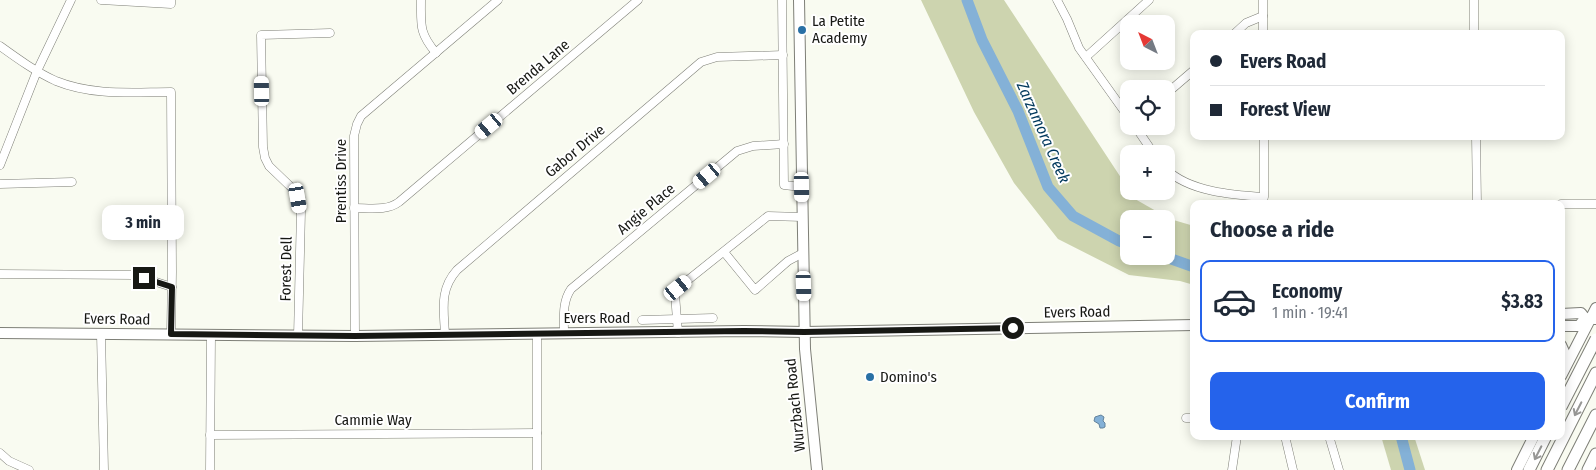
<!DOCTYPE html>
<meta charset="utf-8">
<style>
:root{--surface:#fff;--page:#f2f2f3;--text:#1f2937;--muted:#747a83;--line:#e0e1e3;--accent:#2563eb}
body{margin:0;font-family:"Fira Sans Condensed",sans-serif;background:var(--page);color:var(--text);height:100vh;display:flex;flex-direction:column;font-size:19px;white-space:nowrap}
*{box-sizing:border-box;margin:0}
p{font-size:16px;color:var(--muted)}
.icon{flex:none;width:28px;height:28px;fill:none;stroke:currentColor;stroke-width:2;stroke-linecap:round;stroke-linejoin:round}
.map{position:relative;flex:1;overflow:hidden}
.sheet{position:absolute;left:1190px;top:200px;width:375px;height:240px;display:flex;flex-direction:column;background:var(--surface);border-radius:10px;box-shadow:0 2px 12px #0003}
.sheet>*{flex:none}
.hud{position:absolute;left:1190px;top:30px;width:375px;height:110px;border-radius:10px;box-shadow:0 2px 12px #0003;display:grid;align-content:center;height:110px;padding:0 20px;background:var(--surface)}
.needle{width:32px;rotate:318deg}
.tools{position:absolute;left:1120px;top:15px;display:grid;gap:10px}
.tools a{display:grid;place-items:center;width:55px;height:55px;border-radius:10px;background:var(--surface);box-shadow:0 2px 12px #0003;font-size:25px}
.end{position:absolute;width:22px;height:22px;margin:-11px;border:6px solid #171814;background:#fff;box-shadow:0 0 0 2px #fff}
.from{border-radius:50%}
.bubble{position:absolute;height:35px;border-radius:10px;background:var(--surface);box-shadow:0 2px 12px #0003;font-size:16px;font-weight:700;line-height:35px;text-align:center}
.car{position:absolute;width:15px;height:30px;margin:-15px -8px;border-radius:6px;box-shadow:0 0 4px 1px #0007;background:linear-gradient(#fff 24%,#345 0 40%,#fff 0 76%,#345 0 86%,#fff 0)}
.hud b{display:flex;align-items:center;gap:18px;height:48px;font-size:19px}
.hud b+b{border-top:1px solid var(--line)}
.hud i{width:12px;height:12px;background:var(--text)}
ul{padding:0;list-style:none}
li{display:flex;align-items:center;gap:15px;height:82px;margin:0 10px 8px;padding:0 10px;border:2px solid transparent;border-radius:10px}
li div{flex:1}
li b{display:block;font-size:19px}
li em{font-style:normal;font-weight:700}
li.on{border-color:var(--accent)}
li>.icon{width:45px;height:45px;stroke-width:1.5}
h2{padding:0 20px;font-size:22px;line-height:60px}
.action{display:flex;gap:10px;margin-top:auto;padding:10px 20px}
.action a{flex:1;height:58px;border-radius:10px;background:var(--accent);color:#fff;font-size:20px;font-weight:700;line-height:58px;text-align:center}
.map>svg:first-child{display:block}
.green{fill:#cdd4af;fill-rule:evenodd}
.water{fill:#84b1d7;stroke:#63839c}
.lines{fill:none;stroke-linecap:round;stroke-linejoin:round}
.river{stroke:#84b1d7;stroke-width:11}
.minor-casing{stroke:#7e7f77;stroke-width:9}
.major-casing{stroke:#7e7f77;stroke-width:12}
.highway-casing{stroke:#7e7f77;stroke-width:13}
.minor{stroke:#fff;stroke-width:8}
.major{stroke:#fff;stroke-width:10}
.highway{stroke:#fff;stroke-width:11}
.highway-bridge-casing{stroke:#7e7f77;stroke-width:13;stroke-linecap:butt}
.highway-bridge{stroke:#fff;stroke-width:11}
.oneway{stroke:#979795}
.route{stroke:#171814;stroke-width:6}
.poi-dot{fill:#2970a5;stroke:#fff;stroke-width:2}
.labels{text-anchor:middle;stroke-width:4;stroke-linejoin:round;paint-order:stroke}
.poi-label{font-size:15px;fill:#171814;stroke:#fff;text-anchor:start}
.street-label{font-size:15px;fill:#171814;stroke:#fff}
.water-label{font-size:16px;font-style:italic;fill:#00385c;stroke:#fff}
</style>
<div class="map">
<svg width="1596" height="470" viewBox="0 0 1596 470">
<rect width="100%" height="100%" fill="#f9fbf1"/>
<!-- green -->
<g class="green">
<path d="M921 0H1004L1135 199 1170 219 1194 226V285L1180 281 1129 275 1058 239 1014 183 974 112ZM1129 219H1166V256H1129Z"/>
<path d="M1381 436H1414L1425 470H1391Z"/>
</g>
<!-- water -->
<path class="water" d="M1101 415 1104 417 1103 421 1105 423V427L1103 428H1100L1099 424 1094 421 1095 417Z"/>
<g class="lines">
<!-- river -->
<g class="river">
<path d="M967 0 982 40 1018 111 1048 187 1073 216 1119 241 1129 245"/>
<path d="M1163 256 1194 267"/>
<path d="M1401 436 1410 470"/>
</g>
<defs>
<g id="minor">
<path d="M101 0 171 4V0"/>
<path d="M421 0C421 25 419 33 436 53"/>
<path d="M782 0 784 185 801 187"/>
<path d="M1057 0 1067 19 1079 48 1129 118"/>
<path d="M1263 0V34"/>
<path d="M1474 0V34"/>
<path d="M1234 34 1246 23 1263 16"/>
<path d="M0 46C18 59 36 72 56 81 93 96 132 92 171 92L172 272 171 334"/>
<path d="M1086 57 1149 0"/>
<path d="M1166 94 1194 70"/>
<path d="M1135 126 1154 154"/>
<path d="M1476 136 1477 204"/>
<path d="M0 165 37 71 71 0"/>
<path d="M1166 169C1189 192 1234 195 1264 197V136"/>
<path d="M0 184 72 182"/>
<path d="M1561 204H1596"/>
<path d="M354 208C370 208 387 211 399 202L638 0"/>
<path d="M724 252 755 290 788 261 803 253"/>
<path d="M0 274 134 275 172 287"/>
<path d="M642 320 713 318"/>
<path d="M537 333V470"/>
<path d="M564 333C564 318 562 302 571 289L737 151 753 146 784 144"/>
<path d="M678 333 675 294 678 288 768 216 802 217"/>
<path d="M101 334 104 470"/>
<path d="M445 335C444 310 439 290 457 270L701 62 717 57 783 55"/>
<path d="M298 336 301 211 298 198 293 189 269 166 265 158 263 147 261 35 330 33"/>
<path d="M355 336 354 136 357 124 361 116 498 0"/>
<path d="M1186 418H1194"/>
<path d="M210 435 537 433"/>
<path d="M1285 436 1293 470"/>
<path d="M1329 436 1339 470"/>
<path d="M0 453 9 461 29 470"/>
<path d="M210 470 211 335"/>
<path d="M1232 470 1237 436"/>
</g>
<g id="major">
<path d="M799 0 805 349 817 470"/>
<path d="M1561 314 1581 313 1585 318 1595 319"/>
<path d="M1561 326H1579L1585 318"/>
<path d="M0 333 355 336 744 331 805 332 1194 325"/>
<path d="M1561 345 1565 354 1564 366"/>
<path d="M1561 376 1596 308"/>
<path d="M1517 470 1534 436"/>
</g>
<g id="highway">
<path d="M1529 470 1546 436"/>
<path d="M1547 470 1596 373"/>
<path d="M1568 470 1596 415"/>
<path d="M1588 470 1596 454"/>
</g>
</defs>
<!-- minor casing -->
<use href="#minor" class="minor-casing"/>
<!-- major casing -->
<use href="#major" class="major-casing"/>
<!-- highway casing -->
<use href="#highway" class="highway-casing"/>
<!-- minor -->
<use href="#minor" class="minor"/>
<!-- major -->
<use href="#major" class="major"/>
<!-- highway -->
<use href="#highway" class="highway"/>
<defs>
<path id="highway-bridge" d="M1561 407 1596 339"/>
</defs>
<!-- highway-bridge casing -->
<use href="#highway-bridge" class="highway-bridge-casing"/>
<!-- highway-bridge -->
<use href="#highway-bridge" class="highway-bridge"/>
</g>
<!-- one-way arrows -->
<defs><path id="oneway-shaft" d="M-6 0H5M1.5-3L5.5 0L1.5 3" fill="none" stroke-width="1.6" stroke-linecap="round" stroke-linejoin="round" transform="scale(1.25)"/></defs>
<g class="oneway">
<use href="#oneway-shaft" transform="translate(1578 409) rotate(117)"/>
<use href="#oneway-shaft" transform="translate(1538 453) rotate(117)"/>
</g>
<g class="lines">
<!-- route -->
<path class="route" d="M144 278 172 287 171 334 355 336 744 331 804 332 1013 328"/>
</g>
<!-- markers -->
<g class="poi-dot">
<circle cx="802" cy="30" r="5"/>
<circle cx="870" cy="377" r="5"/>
</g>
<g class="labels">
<!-- poi labels -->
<g class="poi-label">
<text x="812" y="26">La Petite<tspan x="812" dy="17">Academy</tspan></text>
<text x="880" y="382">Domino's</text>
</g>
<!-- street labels -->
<g class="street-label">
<text transform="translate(538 67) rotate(-40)" y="5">Brenda Lane</text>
<text transform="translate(575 151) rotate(-40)" y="5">Gabor Drive</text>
<text transform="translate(341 181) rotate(-90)" y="5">Prentiss Drive</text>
<text transform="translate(646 209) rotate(-40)" y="5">Angie Place</text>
<text transform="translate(286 269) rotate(-89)" y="5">Forest Dell</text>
<text transform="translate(1077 312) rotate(-1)" y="5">Evers Road</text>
<text x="597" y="323">Evers Road</text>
<text transform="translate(117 319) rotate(1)" y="5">Evers Road</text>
<text transform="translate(795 405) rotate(-96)" y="5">Wurzbach Road</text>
<text x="373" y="425">Cammie Way</text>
</g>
<!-- water labels -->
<g class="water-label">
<text transform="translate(1044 132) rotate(66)" y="6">Zarzamora Creek</text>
</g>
</g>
</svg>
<div class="tools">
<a><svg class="needle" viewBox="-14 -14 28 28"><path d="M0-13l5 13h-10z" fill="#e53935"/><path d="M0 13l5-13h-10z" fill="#747a83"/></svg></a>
<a><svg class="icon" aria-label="locate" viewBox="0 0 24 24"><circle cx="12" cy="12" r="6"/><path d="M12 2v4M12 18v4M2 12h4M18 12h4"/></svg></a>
<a>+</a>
<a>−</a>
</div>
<i class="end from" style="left:1013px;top:328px"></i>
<i class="end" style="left:144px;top:278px"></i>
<div class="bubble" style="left:102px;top:205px;width:82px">3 min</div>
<i class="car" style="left:262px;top:91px;rotate:359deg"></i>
<i class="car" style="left:489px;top:126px;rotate:230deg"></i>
<i class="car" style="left:707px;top:176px;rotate:230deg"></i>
<i class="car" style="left:802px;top:187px;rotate:179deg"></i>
<i class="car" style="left:298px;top:198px;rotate:170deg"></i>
<i class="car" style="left:804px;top:286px;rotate:178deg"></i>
<i class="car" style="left:678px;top:288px;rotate:51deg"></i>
<div class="hud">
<b><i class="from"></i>Evers Road</b>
<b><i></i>Forest View</b>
</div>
<section class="sheet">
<h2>Choose a ride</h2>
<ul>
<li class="on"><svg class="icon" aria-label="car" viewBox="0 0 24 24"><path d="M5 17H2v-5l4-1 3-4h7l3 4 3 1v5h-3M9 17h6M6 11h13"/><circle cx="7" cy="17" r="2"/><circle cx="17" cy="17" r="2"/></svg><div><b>Economy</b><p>1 min · 19:41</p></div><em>$3.83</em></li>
</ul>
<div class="action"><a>Confirm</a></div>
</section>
</div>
